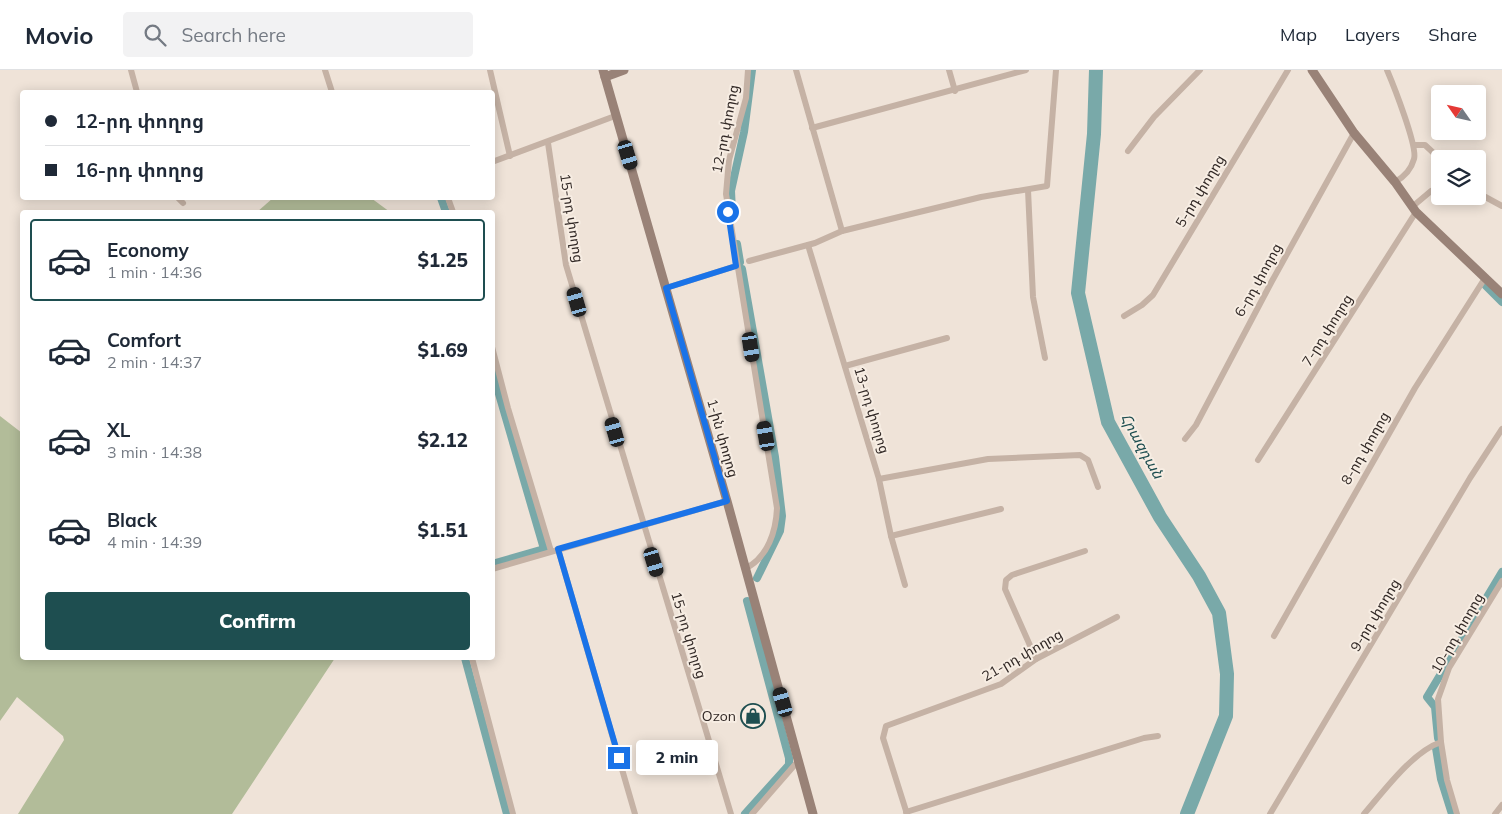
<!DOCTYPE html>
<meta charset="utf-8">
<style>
:root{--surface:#fff;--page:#f2f2f3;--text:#1f2937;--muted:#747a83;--line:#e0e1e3;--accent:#1e4e50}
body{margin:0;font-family:Mulish,"Noto Sans Armenian",sans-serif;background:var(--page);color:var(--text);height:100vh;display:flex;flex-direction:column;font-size:19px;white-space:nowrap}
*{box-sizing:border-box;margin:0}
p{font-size:16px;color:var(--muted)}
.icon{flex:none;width:28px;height:28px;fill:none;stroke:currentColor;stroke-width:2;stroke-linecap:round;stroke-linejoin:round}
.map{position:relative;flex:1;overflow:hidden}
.side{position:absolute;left:20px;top:140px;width:475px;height:450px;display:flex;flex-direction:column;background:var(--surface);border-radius:5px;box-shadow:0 2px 12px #0003}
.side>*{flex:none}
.hud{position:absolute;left:20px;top:20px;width:475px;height:110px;border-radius:5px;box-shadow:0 2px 12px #0003;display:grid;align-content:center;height:110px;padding:0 25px;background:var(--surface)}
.needle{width:32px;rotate:304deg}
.buttons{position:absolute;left:1431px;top:15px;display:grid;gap:10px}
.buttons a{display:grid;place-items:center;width:55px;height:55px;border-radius:5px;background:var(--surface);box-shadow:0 2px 12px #0003;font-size:25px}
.end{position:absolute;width:22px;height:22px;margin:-11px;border:6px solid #1a73e8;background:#fff;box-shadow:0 0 0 2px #fff}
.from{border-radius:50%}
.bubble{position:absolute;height:35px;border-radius:5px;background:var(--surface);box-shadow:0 2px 12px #0003;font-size:16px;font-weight:800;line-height:35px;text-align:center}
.car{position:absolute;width:15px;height:30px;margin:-15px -8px;border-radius:6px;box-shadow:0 0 4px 1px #0007;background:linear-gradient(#222 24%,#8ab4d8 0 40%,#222 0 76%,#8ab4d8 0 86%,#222 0)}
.hud b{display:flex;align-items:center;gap:18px;height:48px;font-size:19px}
.hud b+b{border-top:1px solid var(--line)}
.hud i{width:12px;height:12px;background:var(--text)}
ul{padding:9px 0 0;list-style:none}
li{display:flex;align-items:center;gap:15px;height:82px;margin:0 10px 8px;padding:0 15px;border:2px solid transparent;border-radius:5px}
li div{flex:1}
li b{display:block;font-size:19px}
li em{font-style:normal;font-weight:800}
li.selected{border-color:var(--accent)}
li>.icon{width:45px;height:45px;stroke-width:1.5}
.button{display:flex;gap:10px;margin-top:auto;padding:10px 25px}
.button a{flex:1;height:58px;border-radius:5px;background:var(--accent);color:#fff;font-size:20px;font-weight:800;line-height:58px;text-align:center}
header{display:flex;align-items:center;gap:30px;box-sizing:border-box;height:70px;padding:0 25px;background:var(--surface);border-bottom:1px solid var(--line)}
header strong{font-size:24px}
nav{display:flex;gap:28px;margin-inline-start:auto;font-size:18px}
.search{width:350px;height:45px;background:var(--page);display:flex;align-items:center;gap:12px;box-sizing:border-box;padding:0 18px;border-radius:5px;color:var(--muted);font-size:19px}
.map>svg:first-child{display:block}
.green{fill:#b2bc99}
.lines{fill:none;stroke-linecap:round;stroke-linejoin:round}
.canal{stroke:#79a9a9;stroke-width:8}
.river{stroke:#79a9a9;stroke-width:14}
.minor{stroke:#c5b2a5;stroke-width:6}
.secondary{stroke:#998277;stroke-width:9}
.route{stroke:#1a73e8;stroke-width:6}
.labels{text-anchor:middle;stroke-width:4;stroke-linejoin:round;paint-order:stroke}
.street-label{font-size:14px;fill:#322926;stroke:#f7ede3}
.poi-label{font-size:14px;fill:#322926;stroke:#f7ede3;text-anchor:end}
.water-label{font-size:15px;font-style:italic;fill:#1e4e50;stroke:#f7ede3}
</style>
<header>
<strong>Movio</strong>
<div class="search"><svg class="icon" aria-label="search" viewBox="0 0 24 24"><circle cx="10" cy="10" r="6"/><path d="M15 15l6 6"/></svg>Search here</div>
<nav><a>Map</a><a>Layers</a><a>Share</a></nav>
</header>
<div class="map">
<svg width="1502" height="744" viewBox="0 0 1502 744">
<rect width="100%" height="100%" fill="#efe3d8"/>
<!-- green -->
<g class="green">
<path d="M273 128H371L390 142H257Z"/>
<path d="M0 346 22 363V588H335L232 744H18L64 670 63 666 17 627 0 651Z"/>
</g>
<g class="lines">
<!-- canal -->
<g class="canal">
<path d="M441 128 446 142"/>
<path d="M732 141 731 121 744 62 752 0"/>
<path d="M737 174 740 192"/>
<path d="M742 199 775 387 782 446 780 461 757 508"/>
<path d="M1486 216 1502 232"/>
<path d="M492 300 544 479 492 494"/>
<path d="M465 588 507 744"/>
<path d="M1438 668 1435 637 1427 627 1502 502"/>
<path d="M1436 678 1441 709 1452 744"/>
<path d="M745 744 789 695V688L747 531"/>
</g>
<!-- river -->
<path class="river" d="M1096 0 1094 64 1078 223 1108 352 1160 447 1199 506 1219 543 1227 604 1226 646 1187 744"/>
<!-- minor -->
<g class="minor">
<path d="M131 0 137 22"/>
<path d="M325 0 332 22"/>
<path d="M490 0 510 86"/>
<path d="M796 0 842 161"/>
<path d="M949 0 955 21"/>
<path d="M1387 0C1393 14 1418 77 1414 89 1411 100 1404 107 1395 112"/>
<path d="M812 58 1026 0"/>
<path d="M548 73 566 195 731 744"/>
<path d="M1415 75H1425L1440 89"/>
<path d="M1128 81 1154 47 1200 0"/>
<path d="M492 92 615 46"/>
<path d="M1028 120 1033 227 1045 288"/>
<path d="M1478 123 1502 136"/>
<path d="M178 128 183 133"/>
<path d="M448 128 453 142"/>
<path d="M1412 137 1431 121 1440 117"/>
<path d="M808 175 879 409 891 466 905 515"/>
<path d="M749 191 815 173 842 161 911 144 981 127 1047 116 1056 0"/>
<path d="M666 218 736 196"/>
<path d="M1124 246 1142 235 1153 225 1288 0"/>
<path d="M492 277 508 338 551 481"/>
<path d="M845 296 947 268"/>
<path d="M1185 369 1196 355 1272 211 1354 63"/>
<path d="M1258 390 1416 142"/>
<path d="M879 409 988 389 1080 385 1088 390 1098 417"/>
<path d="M891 466 1001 439"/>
<path d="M558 479 635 744"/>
<path d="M746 498C768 487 776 461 777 438L726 124 729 90 746 28 748 0"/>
<path d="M492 499 727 431"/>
<path d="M1274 566 1415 318 1485 208"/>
<path d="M472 588 513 744"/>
<path d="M1036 589 1005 519 1006 510 1012 505 1085 481"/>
<path d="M906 742 1144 668 1158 666"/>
<path d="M752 744 799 690"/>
<path d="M907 744 883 668 886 656 1001 614 1036 589 1117 547"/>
<path d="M1270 744 1470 408 1502 359"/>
<path d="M1364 744C1384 721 1412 682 1441 672"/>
<path d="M1457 744 1447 710 1441 672 1438 629 1449 598 1502 511"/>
<path d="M1495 744 1502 735"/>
</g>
<!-- secondary -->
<g class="secondary">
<path d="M603 0 727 431 813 744"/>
<path d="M1312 0 1354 63 1395 112 1416 142 1502 224"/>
<path d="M605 7 624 0"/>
</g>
</g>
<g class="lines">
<!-- route -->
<path class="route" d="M619 688 558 479 727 431 666 218 736 196 728 142"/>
</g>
<!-- icons -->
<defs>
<symbol id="shop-ring" viewBox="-11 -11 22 22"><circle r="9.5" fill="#f7ede3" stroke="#1e4e50" stroke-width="1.5"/><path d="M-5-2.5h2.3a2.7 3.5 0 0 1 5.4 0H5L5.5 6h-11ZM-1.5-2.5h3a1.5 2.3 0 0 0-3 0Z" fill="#1e4e50"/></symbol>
</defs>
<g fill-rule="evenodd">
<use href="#shop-ring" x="739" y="632" width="28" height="28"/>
</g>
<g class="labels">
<!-- street labels -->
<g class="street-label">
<text transform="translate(725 59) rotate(-79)" y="5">12-րդ փողոց</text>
<text transform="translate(1200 121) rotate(-59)" y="5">5-րդ փողոց</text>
<text transform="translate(572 148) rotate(81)" y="5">15-րդ փողոց</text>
<text transform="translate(1258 210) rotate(-61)" y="5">6-րդ փողոց</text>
<text transform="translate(1327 260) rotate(-58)" y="5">7-րդ փողոց</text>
<text transform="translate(872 340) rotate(73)" y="5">13-րդ փողոց</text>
<text transform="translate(723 368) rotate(74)" y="5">1-ին փողոց</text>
<text transform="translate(1365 378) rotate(-60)" y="5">8-րդ փողոց</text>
<text transform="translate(1375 545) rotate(-59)" y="5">9-րդ փողոց</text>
<text transform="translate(1457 563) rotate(-60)" y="5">10-րդ փողոց</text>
<text transform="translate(689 565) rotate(73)" y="5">15-րդ փողոց</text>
<text transform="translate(1022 585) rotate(-30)" y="5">21-րդ փողոց</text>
</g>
<!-- poi labels -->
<g class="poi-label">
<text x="736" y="651">Ozon</text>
</g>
<!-- water labels -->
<g class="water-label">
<text transform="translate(1142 376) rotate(61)" y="5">Հրազդան</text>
</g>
</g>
</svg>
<div class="buttons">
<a><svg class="needle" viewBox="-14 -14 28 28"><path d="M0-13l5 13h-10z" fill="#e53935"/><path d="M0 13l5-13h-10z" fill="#747a83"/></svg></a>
<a><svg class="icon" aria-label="layers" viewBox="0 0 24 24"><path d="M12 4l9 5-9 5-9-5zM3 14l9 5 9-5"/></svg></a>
</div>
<i class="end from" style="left:728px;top:142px"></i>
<i class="end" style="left:619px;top:688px"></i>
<div class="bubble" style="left:636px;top:670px;width:82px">2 min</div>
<i class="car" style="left:628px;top:85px;rotate:163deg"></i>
<i class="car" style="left:577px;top:232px;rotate:344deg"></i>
<i class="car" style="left:751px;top:277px;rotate:171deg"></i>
<i class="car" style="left:615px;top:362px;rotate:344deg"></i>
<i class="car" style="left:766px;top:366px;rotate:350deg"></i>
<i class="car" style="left:654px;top:492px;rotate:163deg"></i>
<i class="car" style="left:783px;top:632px;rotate:344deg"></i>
<div class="hud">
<b><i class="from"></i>12-րդ փողոց</b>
<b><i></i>16-րդ փողոց</b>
</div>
<section class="side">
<ul>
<li class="selected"><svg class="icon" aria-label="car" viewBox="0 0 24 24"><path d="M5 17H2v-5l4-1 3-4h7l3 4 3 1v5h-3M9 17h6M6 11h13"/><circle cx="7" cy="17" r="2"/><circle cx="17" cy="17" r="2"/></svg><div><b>Economy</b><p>1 min · 14:36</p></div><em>$1.25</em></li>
<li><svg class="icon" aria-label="car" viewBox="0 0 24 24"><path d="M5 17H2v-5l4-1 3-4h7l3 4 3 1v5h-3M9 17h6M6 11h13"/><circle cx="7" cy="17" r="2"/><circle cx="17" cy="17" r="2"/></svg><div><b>Comfort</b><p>2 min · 14:37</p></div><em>$1.69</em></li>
<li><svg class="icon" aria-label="car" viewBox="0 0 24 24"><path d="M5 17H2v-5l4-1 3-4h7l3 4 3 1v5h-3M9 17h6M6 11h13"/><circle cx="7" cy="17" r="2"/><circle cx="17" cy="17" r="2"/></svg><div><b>XL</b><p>3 min · 14:38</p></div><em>$2.12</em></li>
<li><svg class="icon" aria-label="car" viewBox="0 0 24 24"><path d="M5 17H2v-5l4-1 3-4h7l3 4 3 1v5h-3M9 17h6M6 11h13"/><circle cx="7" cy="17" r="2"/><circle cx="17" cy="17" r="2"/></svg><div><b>Black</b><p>4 min · 14:39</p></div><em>$1.51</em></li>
</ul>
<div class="button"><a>Confirm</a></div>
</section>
</div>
